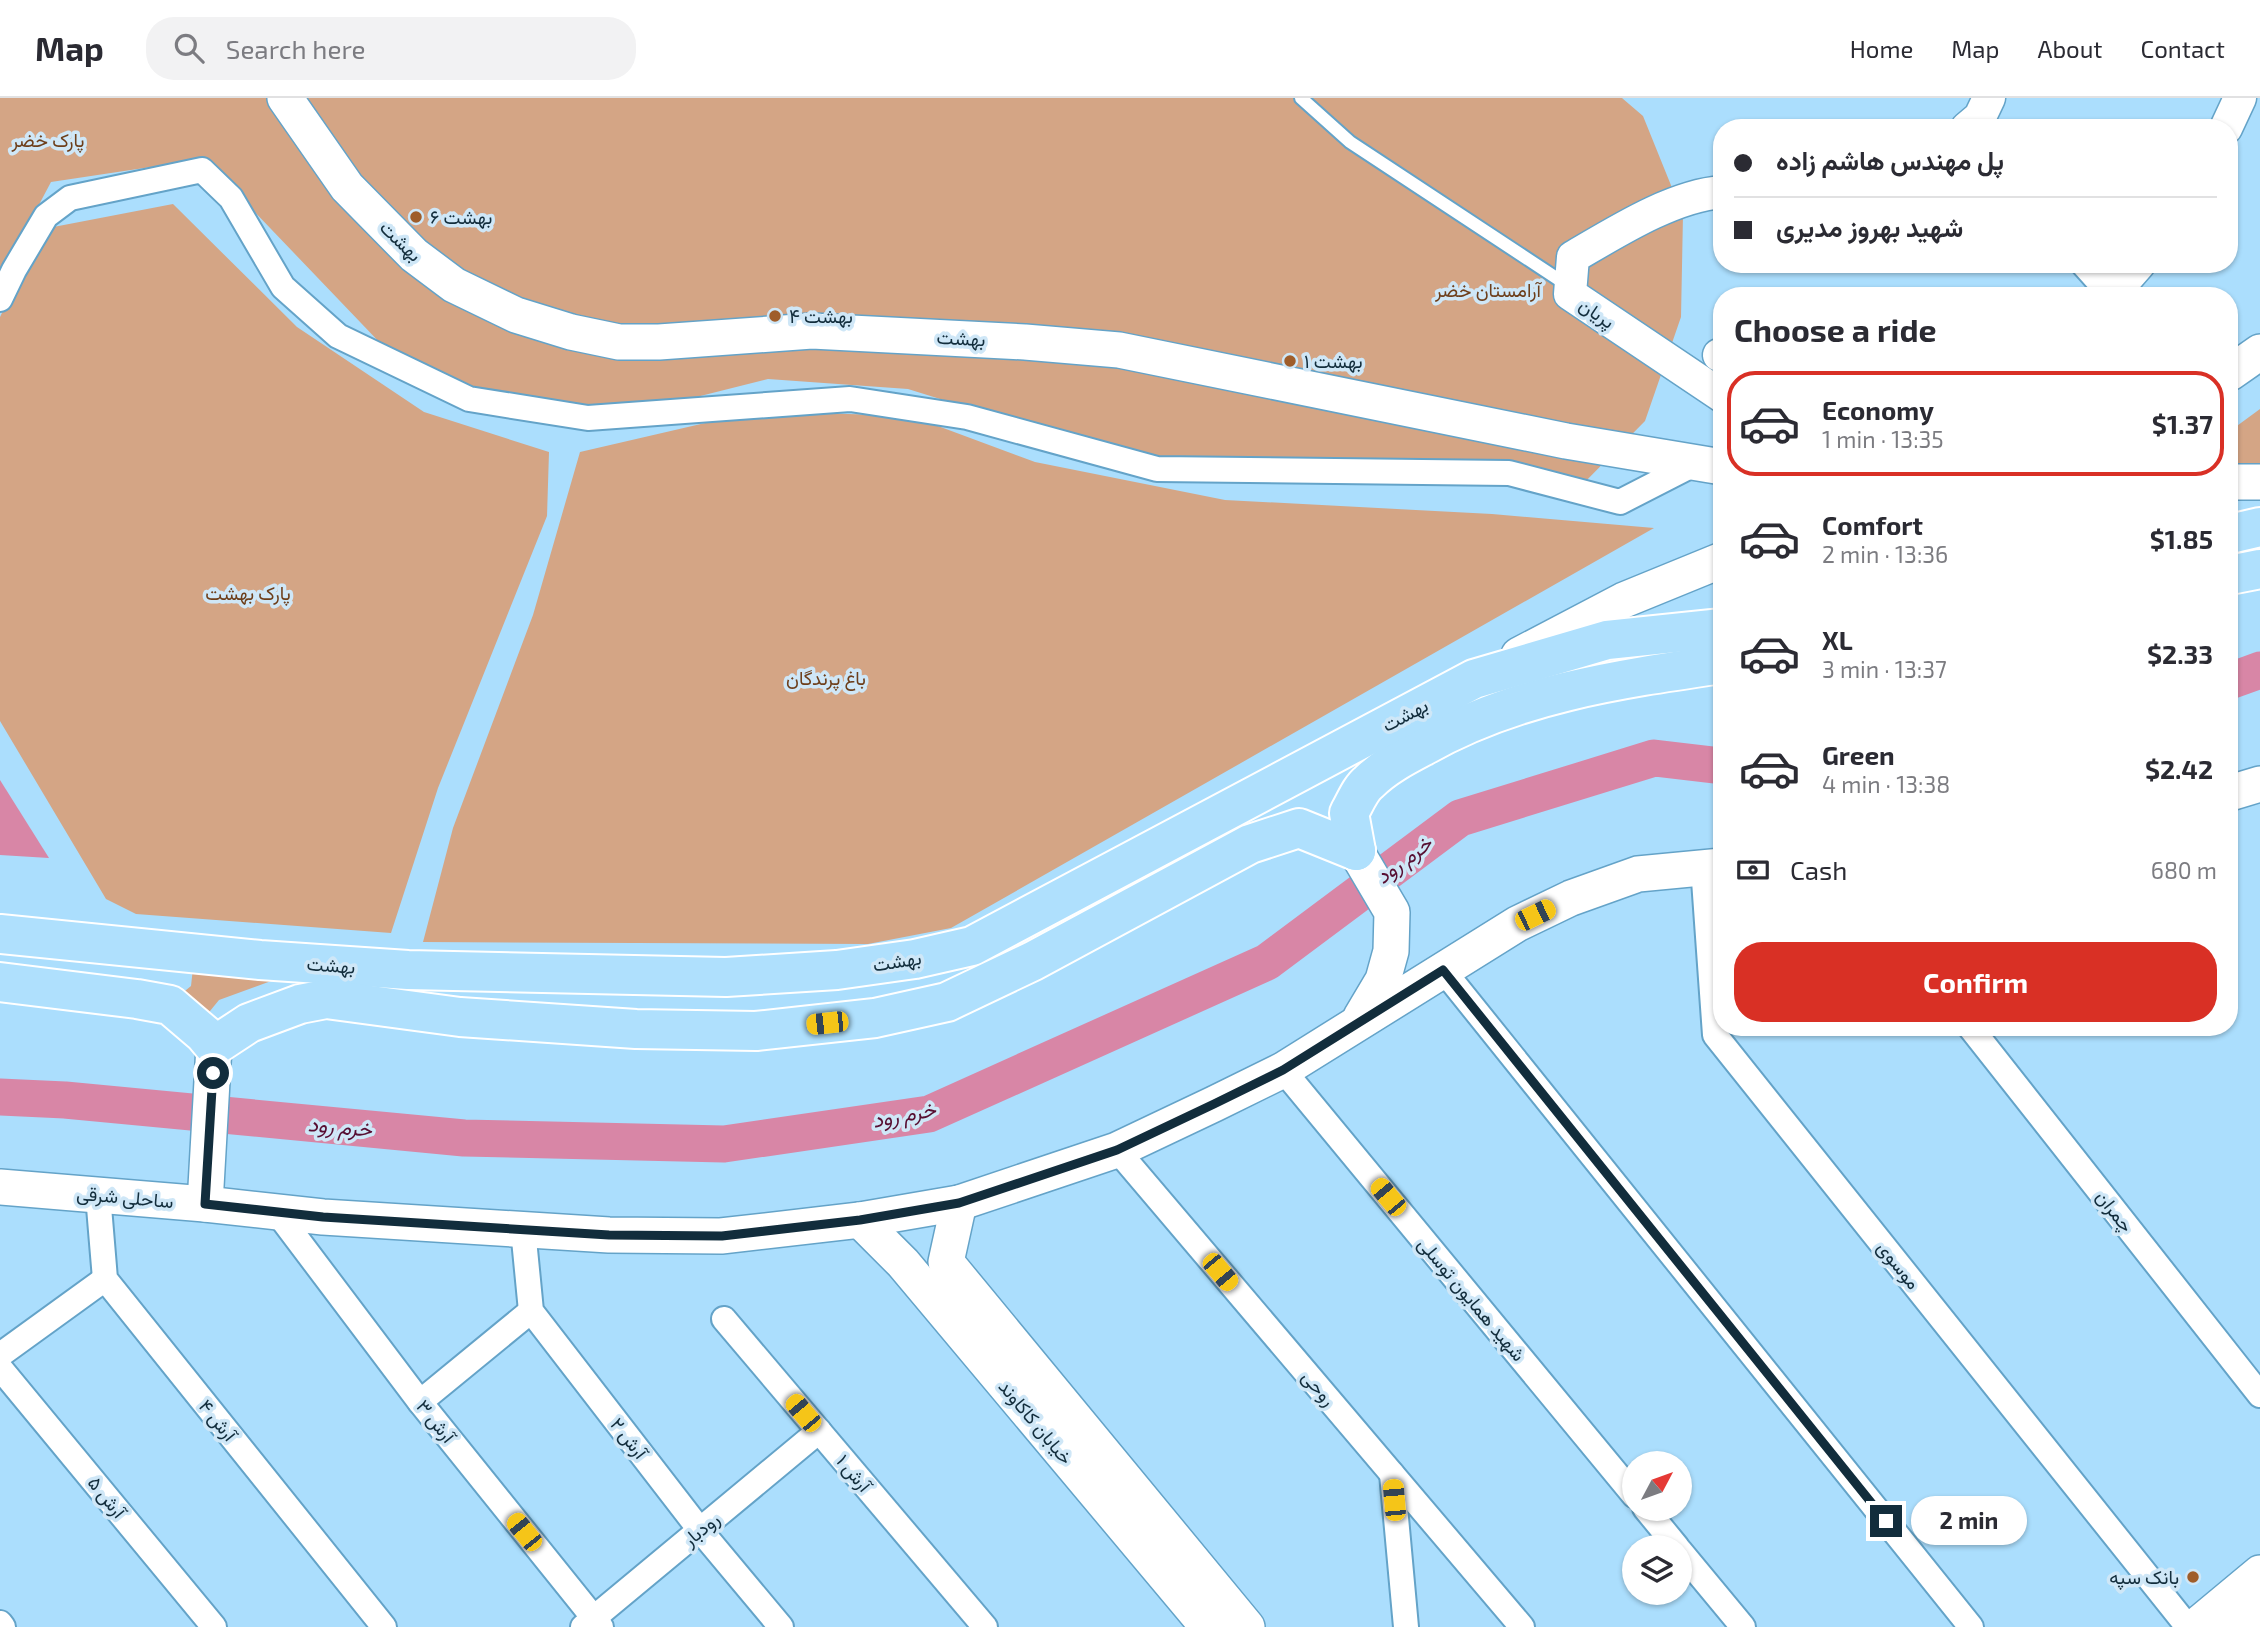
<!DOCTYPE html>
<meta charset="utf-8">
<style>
:root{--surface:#fff;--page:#f2f2f3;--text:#2b2b33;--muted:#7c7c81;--line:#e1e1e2;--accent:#d93025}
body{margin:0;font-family:"Exo 2",Vazirmatn,sans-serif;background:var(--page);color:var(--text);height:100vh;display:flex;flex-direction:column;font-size:26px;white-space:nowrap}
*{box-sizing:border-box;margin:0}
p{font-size:23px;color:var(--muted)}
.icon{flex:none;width:38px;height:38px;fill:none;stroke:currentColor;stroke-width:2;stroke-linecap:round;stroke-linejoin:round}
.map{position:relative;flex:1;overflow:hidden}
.sheet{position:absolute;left:1713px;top:189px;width:525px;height:749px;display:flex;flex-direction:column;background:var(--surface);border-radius:28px;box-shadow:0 2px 5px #0004}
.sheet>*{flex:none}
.top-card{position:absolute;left:1713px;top:21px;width:525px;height:154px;border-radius:28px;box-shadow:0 2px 5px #0004;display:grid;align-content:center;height:154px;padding:0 21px;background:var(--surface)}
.needle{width:46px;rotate:49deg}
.controls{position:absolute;left:1622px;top:1353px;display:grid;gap:14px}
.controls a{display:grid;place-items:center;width:70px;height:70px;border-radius:50%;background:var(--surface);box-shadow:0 2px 5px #0004;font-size:35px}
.end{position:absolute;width:32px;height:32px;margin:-16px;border:9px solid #122d3c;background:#fff;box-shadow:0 0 0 4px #fff}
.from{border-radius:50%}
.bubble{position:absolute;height:49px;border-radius:24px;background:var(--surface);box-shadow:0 2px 5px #0004;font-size:23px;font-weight:700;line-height:49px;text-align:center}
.car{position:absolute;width:21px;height:42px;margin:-21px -10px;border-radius:9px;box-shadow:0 0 5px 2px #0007;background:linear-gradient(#f5c518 24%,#345 0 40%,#f5c518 0 76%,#345 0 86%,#f5c518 0)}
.top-card b{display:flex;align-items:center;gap:24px;height:66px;font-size:26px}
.top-card b+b{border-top:2px solid var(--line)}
.top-card i{width:18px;height:18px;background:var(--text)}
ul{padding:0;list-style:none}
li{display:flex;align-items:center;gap:21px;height:105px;margin:0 14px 10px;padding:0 7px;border:4px solid transparent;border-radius:28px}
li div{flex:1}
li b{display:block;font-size:26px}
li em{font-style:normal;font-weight:700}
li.selected{border-color:var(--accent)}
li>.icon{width:63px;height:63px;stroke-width:1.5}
h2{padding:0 21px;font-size:32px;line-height:84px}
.pay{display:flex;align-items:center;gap:18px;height:77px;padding:0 21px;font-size:26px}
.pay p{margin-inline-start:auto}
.action{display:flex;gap:14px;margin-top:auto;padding:14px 21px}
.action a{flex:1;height:80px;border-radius:28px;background:var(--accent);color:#fff;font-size:28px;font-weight:700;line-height:80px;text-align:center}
header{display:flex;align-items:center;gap:42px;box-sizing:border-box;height:98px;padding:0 35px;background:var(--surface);border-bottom:2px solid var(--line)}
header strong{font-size:33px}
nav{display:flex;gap:38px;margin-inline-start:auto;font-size:24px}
.search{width:490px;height:63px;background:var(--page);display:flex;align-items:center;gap:18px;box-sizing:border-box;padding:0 24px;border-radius:28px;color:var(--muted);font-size:26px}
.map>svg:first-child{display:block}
.green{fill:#d4a585}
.water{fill:#d886a6}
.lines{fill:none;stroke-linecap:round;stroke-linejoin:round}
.river{stroke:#d886a6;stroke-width:37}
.service-casing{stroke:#64a3c8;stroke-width:16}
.minor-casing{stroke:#64a3c8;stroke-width:28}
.tertiary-casing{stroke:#64a3c8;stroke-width:35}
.secondary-casing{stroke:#64a3c8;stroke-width:38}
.primary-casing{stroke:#fff;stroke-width:42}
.service{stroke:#fff;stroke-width:12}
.minor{stroke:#fff;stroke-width:24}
.tertiary{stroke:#fff;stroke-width:32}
.secondary{stroke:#fff;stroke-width:35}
.primary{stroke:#afe0fd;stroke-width:38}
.route{stroke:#122d3c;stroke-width:9}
.poi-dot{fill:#9f5d2a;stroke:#cfe7f7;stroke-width:2.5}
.labels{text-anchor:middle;stroke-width:7;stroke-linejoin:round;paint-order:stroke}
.park-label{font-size:19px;fill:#6d3e1a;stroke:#cfe7f7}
.poi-label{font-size:19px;fill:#122d3c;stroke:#cfe7f7;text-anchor:start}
.street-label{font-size:19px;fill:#122d3c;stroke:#cfe7f7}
.water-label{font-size:21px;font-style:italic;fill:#570e32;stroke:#cfe7f7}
</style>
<header>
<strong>Map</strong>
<div class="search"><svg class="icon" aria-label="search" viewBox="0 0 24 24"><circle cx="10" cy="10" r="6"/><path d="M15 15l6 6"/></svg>Search here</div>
<nav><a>Home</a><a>Map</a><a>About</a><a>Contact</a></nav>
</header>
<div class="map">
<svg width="2260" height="1529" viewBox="0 0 2260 1529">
<rect width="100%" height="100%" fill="#abdefd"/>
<!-- green -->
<g class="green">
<path d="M0 0H1622L1643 18 1683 117 1681 219 1645 323 1579 390 1126 359 908 291 768 281 585 327 406 272 204 61 51 84 0 180Z"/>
<path d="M173 106 297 229 424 314 549 354 547 418 438 690 391 835 136 816 106 801 0 623V219L43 131Z"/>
<path d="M2260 311V367L2230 365V333Z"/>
<path d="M757 313 911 318 1035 364 1225 402 1492 416 1654 430 951 830 868 846 423 844 453 730 533 517 580 354Z"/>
<path d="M193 870 282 879 219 902 201 924 180 897 191 888Z"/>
</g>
<!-- water -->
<path class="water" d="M0 682 49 760 0 757Z"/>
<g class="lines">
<!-- river -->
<g class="river">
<path d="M2230 583 2260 572"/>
<path d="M0 999 65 1002 464 1040 724 1046 929 1016 1267 864 1460 720 1654 660 1722 668"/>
</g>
<defs>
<path id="service" d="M1301 0 1350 44 1570 189"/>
<g id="minor">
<path d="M2083 166 2100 185 2119 189"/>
<path d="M0 201 14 172 46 118 70 100 202 72 231 100 283 189 338 238 469 301 588 320 850 301 967 319 1157 371 1509 375 1620 404 1696 365"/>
<path d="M1703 768 1715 937 2188 1529"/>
<path d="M1443 872 1971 1529"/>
<path d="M1970 929 2260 1297"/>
<path d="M1283 972 1634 1397"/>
<path d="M1117 1052 1522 1529"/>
<path d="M98 1097 105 1181 384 1529"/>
<path d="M276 1113 420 1304 601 1529"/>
<path d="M523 1131 531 1213 700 1432 781 1529"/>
<path d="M724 1221 985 1529"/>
<path d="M0 1257 105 1181"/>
<path d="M0 1270 214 1529"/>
<path d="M420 1304 531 1213"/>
<path d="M1392 1376 1406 1529"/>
<path d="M1645 1410 1677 1449"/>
<path d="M1680 1453 1743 1529"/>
<path d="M0 1525 3 1529"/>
<path d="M583 1529 819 1333"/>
</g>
<g id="tertiary">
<path d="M1967 30 1980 19 1989 0"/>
<path d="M2226 30 2240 0"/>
<path d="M1722 94C1672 98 1616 134 1573 159L1570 196 1722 298"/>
<path d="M2107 198 2119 189 2139 166"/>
<path d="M1719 257 1722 258"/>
</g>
<g id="secondary">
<path d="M285 0 347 89 414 157 454 187 516 217 571 234 619 244H659L812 233 1025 244 1119 252 1566 343 1722 369"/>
<path d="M2230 275 2260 254"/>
<path d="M2230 384H2260"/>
<path d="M1519 557 1624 502 1722 462"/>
<path d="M2230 695 2260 686"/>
<path d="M1356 753 1392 814 1391 853 1383 882 1361 919"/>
<path d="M0 1089 205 1106 323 1119 609 1137 721 1138 860 1122 959 1105 1117 1052 1214 1006 1283 972 1517 826 1571 800 1638 776 1722 768"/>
<path d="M959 1105 946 1164 1247 1529"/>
<path d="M205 1106 214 948"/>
<path d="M860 1122 903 1165 1208 1529"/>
<path d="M2195 1529 2260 1475"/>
<path d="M2237 1529 2260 1510"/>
</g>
<g id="primary">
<path d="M2230 436 2260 429"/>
<path d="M2230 477 2260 471"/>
<path d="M1356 753 1349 715C1355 705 1360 691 1369 684 1384 669 1403 659 1422 649 1514 596 1619 581 1722 566"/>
<path d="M0 836 260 862 408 872 726 879 837 872 915 861 972 848 1474 581 1607 542 1722 530"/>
<path d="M0 884 137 901 170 907 204 936 214 948 249 925 300 906 326 901 460 919 636 931 756 933 875 920 947 904 1033 863 1250 746 1299 730 1356 753"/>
</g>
</defs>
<!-- service casing -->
<use href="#service" class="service-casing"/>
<!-- minor casing -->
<use href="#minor" class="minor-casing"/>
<!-- tertiary casing -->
<use href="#tertiary" class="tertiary-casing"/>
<!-- secondary casing -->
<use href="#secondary" class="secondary-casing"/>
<!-- primary casing -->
<use href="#primary" class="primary-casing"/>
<!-- service -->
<use href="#service" class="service"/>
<!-- minor -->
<use href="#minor" class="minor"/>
<!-- tertiary -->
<use href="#tertiary" class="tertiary"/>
<!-- secondary -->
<use href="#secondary" class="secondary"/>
<!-- primary -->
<use href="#primary" class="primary"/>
</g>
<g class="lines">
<!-- route -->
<path class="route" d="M213 975 205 1106 323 1119 609 1137 722 1138 860 1122 959 1105 1117 1052 1214 1006 1283 972 1443 872 1886 1423"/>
</g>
<!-- markers -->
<g class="poi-dot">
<circle cx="416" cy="119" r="7"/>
<circle cx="775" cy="218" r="7"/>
<circle cx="1290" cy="263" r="7"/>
<circle cx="2193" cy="1479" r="7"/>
</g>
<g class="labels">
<!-- park labels -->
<g class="park-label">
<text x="48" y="49">پارک خضر</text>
<text x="1488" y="199">آرامستان خضر</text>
<text x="248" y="502">پارک بهشت</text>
<text x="826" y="587">باغ پرندگان</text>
</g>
<!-- poi labels -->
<g class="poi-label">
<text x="430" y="126">بهشت ۶</text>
<text x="789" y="225">بهشت ۴</text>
<text x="1304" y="270">بهشت ۱</text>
<text x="2179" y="1486" text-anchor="end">بانک سپه</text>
</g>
<!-- street labels -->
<g class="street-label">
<text transform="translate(401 143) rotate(44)" y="7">بهشت</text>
<text transform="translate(1597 215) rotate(34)" y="7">پریان</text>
<text transform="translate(961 240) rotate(3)" y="7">بهشت</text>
<text transform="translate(1405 617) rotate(-28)" y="7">بهشت</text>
<text transform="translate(897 863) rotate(-9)" y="7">بهشت</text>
<text transform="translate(331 867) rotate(4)" y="7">بهشت</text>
<text transform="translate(125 1099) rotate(5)" y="7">ساحلی شرقی</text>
<text transform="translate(2115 1113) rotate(52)" y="7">چمران</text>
<text transform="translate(1899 1167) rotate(51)" y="7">موسوی</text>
<text transform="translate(1472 1201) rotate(50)" y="7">شهید همایون توسلی</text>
<text transform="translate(1319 1290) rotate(50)" y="7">روحی</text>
<text transform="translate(218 1322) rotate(51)" y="7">آرش ۴</text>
<text transform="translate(436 1323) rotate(51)" y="7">آرش ۳</text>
<text transform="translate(1036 1324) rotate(50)" y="7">خیابان کاکاوند</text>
<text transform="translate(629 1340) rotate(52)" y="7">آرش ۲</text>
<text transform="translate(854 1375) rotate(50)" y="7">آرش ۱</text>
<text transform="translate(107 1399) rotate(51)" y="7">آرش ۵</text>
<text transform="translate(701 1431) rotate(-40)" y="7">رودبار</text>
</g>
<!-- water labels -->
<g class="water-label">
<text transform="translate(1404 762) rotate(-37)" y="7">خرم رود</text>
<text transform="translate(904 1017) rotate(-11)" y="7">خرم رود</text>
<text transform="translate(340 1029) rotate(5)" y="7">خرم رود</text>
</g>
</g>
</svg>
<div class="controls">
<a><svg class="needle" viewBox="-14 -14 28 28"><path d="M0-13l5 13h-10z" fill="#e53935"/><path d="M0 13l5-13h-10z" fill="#7c7c81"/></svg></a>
<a><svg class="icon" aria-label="layers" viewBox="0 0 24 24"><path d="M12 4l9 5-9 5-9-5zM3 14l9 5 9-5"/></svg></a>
</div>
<i class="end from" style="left:213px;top:975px"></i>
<i class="end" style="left:1886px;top:1423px"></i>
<div class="bubble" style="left:1911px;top:1398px;width:116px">2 min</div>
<i class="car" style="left:1535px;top:817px;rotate:64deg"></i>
<i class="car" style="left:827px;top:925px;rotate:264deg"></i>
<i class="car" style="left:1388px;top:1099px;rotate:320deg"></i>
<i class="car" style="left:1220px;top:1174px;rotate:140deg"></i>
<i class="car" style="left:803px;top:1315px;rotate:320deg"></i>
<i class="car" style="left:1394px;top:1402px;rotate:355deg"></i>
<i class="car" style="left:524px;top:1434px;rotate:321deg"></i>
<div class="top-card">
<b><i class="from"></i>پل مهندس هاشم زاده</b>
<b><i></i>شهید بهروز مدیری</b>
</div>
<section class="sheet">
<h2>Choose a ride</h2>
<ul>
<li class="selected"><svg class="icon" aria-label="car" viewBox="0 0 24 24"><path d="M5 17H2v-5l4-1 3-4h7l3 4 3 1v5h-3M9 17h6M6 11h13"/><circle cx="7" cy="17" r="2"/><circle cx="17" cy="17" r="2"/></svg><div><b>Economy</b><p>1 min · 13:35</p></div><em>$1.37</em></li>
<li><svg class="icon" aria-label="car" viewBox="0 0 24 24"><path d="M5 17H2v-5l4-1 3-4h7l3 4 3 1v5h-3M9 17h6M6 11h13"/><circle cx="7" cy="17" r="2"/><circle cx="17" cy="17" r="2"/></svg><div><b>Comfort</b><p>2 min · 13:36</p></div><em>$1.85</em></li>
<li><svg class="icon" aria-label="car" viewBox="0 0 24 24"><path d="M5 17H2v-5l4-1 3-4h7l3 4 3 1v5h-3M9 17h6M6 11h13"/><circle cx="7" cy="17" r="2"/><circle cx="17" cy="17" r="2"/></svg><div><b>XL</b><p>3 min · 13:37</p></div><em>$2.33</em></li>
<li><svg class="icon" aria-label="car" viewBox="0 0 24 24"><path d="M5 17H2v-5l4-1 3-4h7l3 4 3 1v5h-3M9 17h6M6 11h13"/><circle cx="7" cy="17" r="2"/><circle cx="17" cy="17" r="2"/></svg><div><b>Green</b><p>4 min · 13:38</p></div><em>$2.42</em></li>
</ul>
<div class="pay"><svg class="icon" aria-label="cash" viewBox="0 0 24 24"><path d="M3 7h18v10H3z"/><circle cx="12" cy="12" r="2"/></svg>Cash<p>680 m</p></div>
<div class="action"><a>Confirm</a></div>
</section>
</div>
